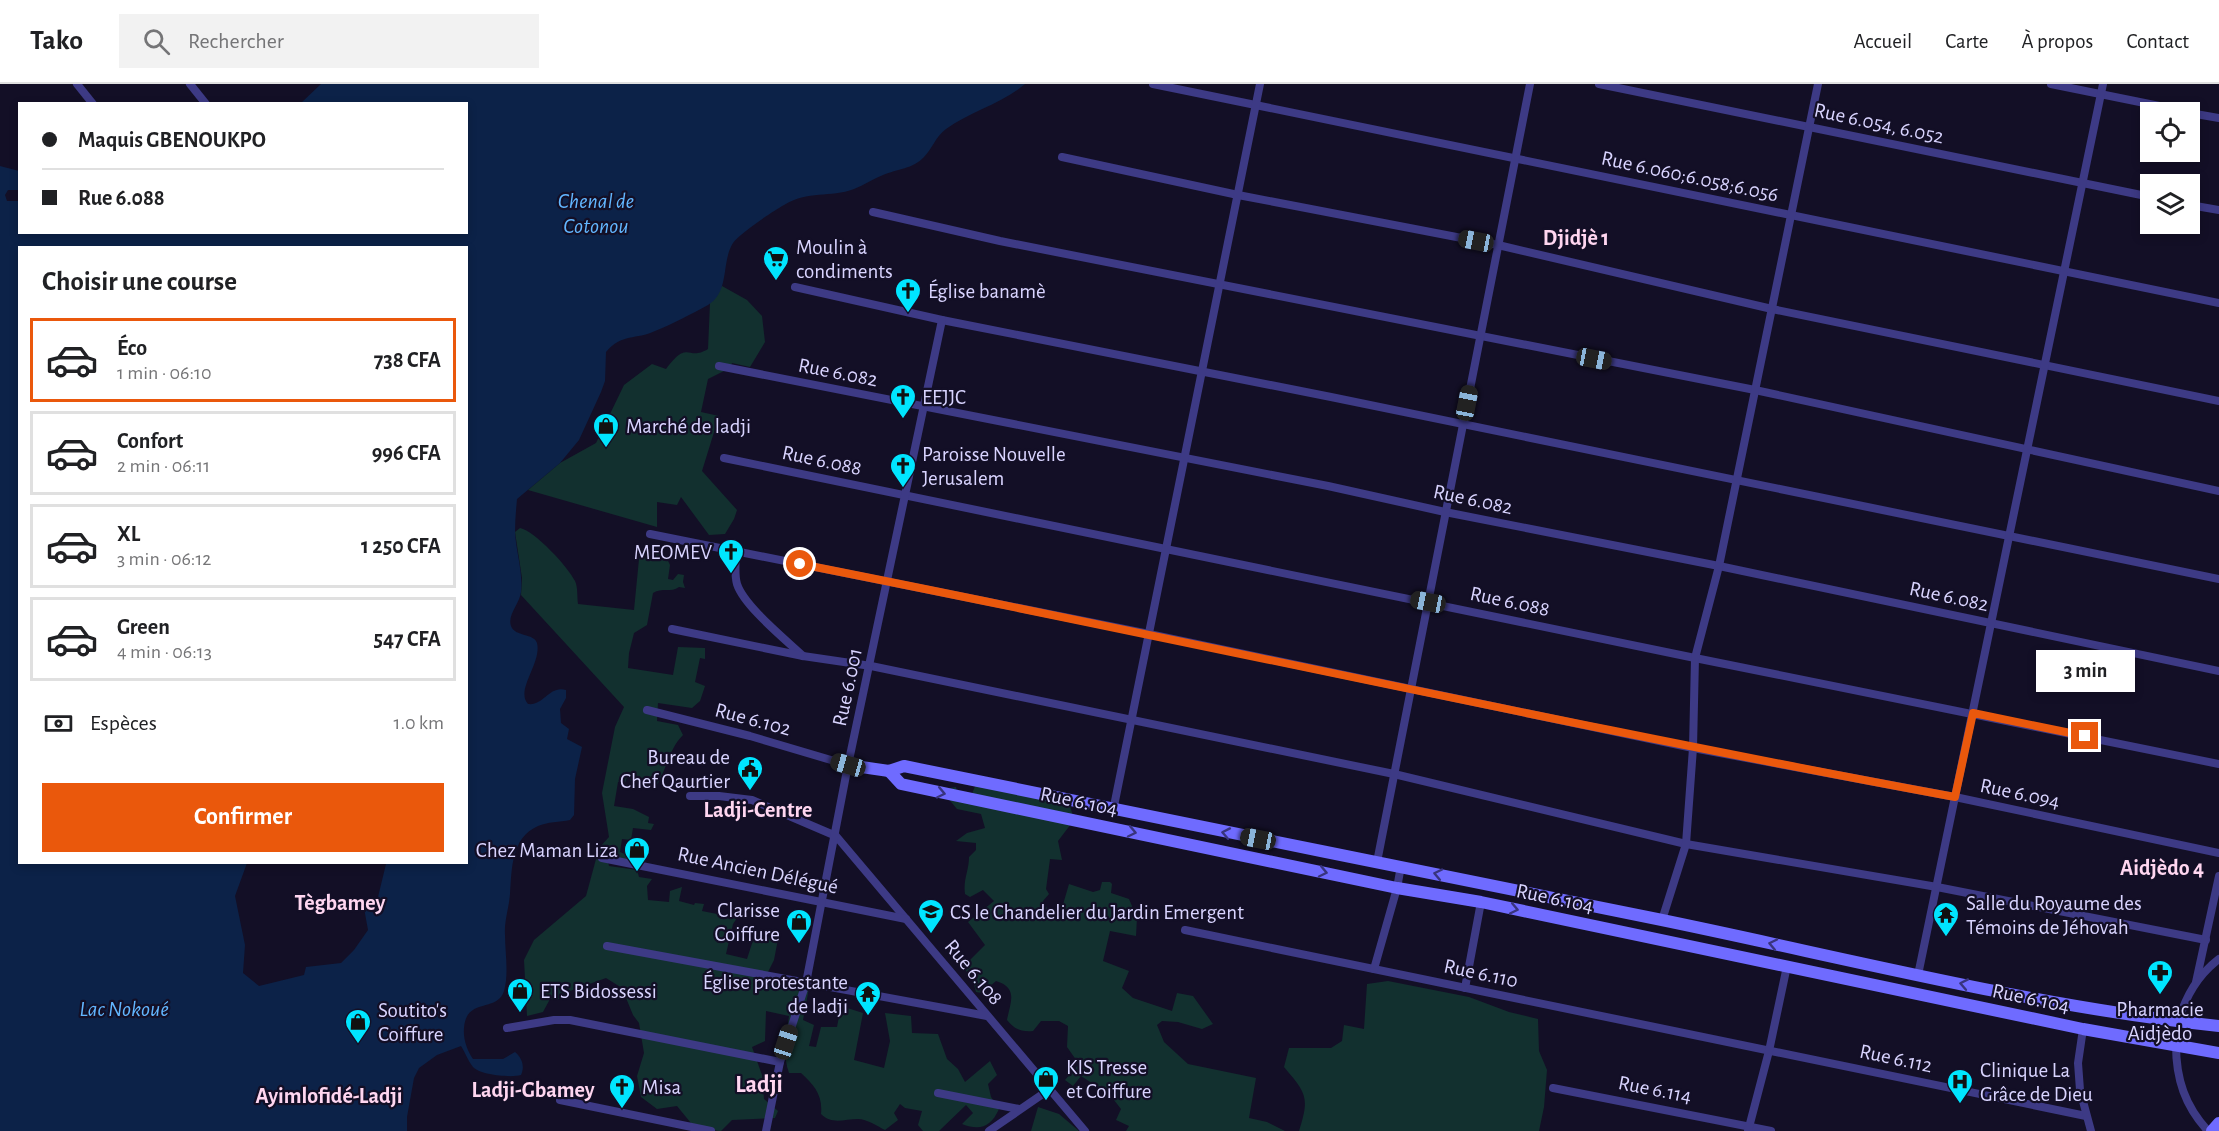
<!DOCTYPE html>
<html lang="fr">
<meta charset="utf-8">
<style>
:root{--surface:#fff;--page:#f2f2f2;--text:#202124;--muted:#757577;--line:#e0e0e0;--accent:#ea580c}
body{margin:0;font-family:"Alegreya Sans",sans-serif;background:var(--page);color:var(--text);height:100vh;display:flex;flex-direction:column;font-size:22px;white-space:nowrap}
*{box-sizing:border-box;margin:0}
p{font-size:20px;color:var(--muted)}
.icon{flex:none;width:33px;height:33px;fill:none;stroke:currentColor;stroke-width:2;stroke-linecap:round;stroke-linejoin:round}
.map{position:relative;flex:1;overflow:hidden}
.side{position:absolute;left:18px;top:162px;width:450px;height:618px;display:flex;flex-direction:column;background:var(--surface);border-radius:0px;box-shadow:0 3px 9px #0003}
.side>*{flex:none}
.guide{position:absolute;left:18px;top:18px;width:450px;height:132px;border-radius:0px;box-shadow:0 3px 9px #0003;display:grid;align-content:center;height:132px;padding:0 24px;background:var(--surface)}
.buttons{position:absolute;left:2140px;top:18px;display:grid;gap:12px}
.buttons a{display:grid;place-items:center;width:60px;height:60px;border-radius:0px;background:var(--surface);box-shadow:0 3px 9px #0003;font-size:30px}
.end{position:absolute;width:27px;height:27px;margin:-14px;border:8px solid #ea580c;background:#fff;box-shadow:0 0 0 3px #fff}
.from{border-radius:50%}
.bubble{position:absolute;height:42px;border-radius:0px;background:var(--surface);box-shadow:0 3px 9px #0003;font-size:20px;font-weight:600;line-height:42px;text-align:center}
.car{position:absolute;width:18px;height:36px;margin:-18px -9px;border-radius:8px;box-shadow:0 0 4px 2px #0007;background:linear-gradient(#222 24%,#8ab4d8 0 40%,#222 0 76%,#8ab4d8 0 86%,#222 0)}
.guide b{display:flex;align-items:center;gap:21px;height:57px;font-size:22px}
.guide b+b{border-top:2px solid var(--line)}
.guide i{width:15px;height:15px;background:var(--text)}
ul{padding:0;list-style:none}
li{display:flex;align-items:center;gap:18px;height:84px;margin:0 12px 9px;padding:0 12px;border:3px solid var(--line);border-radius:0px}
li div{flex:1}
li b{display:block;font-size:22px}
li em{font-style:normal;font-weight:600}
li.on{border-color:var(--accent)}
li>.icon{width:54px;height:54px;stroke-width:1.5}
h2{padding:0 24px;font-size:27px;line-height:72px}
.pay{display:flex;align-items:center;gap:15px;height:66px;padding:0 24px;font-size:22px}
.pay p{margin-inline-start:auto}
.action{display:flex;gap:12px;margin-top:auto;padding:12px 24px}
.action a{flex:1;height:69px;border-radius:0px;background:var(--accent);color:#fff;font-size:24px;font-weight:600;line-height:69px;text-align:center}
header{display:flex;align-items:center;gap:36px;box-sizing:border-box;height:84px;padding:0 30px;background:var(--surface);border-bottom:2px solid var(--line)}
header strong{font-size:28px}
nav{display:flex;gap:33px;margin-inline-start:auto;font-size:21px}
.search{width:420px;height:54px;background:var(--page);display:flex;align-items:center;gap:15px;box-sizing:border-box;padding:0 21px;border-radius:0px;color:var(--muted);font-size:22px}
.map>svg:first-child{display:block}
.green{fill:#12302f}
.water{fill:#0c2248;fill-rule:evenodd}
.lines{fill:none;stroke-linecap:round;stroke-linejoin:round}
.street{stroke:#3d3a85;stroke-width:8}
.secondary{stroke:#6f6bff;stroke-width:12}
.oneway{stroke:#38347d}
.route{stroke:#ea580c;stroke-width:8}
.labels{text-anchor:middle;stroke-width:4.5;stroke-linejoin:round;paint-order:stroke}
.street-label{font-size:21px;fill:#d9d4ff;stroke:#130f26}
.poi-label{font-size:21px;fill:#d9d4ff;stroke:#130f26;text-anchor:start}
.water-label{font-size:22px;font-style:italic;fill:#62b6ff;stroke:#130f26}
.neighbourhood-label{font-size:22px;font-weight:bold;fill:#ffd6f0;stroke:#130f26}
.quarter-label{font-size:24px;font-weight:bold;fill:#ffd6f0;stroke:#130f26}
</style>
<header>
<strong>Tako</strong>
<div class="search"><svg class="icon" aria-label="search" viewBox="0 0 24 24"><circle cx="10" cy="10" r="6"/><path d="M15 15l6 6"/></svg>Rechercher</div>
<nav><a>Accueil</a><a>Carte</a><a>À propos</a><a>Contact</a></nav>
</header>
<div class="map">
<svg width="2219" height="1047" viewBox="0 0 2219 1047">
<rect width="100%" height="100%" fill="#130f26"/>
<!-- green -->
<g class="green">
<path d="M722 202 747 216 762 232 765 258 750 283 732 279 730 284 708 295 701 328 719 332 702 387 737 426 734 435 725 450 709 451 681 413 677 421 657 418V443L528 406 560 379 596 359 624 301 652 280 666 285C689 254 687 278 708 265L710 219Z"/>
<path d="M520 444C535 447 568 483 575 497 578 503 577 513 578 520L634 526 640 465 655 467 662 464 670 481 668 495 673 496 678 490 684 491 683 498 685 504 679 503C671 509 662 503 653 509L647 541 634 549 629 569 628 584 673 591 678 563 705 564V575L700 574 695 598 705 602 700 617 692 624 658 619 657 637 678 641 683 651C669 665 667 684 657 701L630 697 631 694 627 693 625 699 618 698 614 722 633 725 649 733 648 739 654 740 651 746 633 744 631 756 622 755 620 768 629 772 633 778 607 774 609 782 637 786 639 793 652 795 647 802 648 816 669 818 670 807 682 803 679 817 694 821 695 819 704 820 702 827 737 834 733 840 726 870 747 875 756 847 779 850 774 876 766 892 809 904 803 936 814 941 809 962 816 963 821 943H837L841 922 863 929 854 976 884 984 890 957 885 929 911 932 912 949 938 950 947 975 958 985 965 998 990 977 997 991 988 1000 991 1013 999 1025C991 1043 980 1047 962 1040L973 1029 966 1021 939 1047H923L918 1041 922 1027 905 1024 900 1020 894 1029 898 1036 885 1046C877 1042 867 1035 858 1035 844 1035 832 1041 821 1030 823 1011 814 1001 801 989H789C782 969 786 952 789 932L766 927 765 957 752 963 762 991 764 1015 778 1027 775 1034 732 1036 721 1047 695 1044 677 1022 657 1025 641 1013 637 992 644 969 639 939 633 931 622 904 606 894 570 907 557 916 550 915 543 928 527 932 524 876 534 856 586 812 599 764 609 753 602 709 615 643 624 623 521 511 522 494 515 448Z"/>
<path d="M978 695 1067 711 1074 736 1058 757 1062 776 1050 775 1046 805 1049 810 1043 817 1048 826 1062 824 1069 800 1093 808 1100 806 1102 798H1110L1112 800 1111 809 1129 815 1132 822V832L1137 833 1136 852 1110 847 1103 877 1129 887 1122 904 1133 914 1172 927 1177 909 1193 912 1213 940 1202 945 1178 938 1162 937 1157 941 1164 958 1188 980 1256 994 1249 1034 1267 1038 1285 1047H1126L1129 1042 1116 1036 1121 1025 1110 1011 1081 992 1073 1002 1065 996 1079 980 1067 963 1068 942 1059 937H1041L1033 947C1021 948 1014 945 1007 936 1010 919 1019 904 996 897L982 909 976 908 972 893 956 877 968 878 985 861 968 838 994 817 983 806 970 813 965 810C963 795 969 787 969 773L976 766V759L956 757 967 749 985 744 981 730 957 725 947 713 950 704 956 703 958 713 971 712Z"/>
<path d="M1388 897 1469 913 1509 928 1538 935 1539 967 1547 986 1544 1023 1539 1047H1299C1310 1013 1306 1009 1284 983L1289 964H1331L1342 957 1344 941 1364 945 1367 900Z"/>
<path d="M1038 1023 1059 1030 1079 1047H1031Z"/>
</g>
<!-- water -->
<path class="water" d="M321 0H1025C1002 20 971 27 946 45 936 52 932 65 924 73 913 85 897 85 883 91 873 95 864 101 854 105 830 114 808 106 784 121 773 127 739 150 733 159 721 178 730 208 708 221 691 230 673 240 655 247 636 256 622 249 606 268L605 297 601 308 579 356 560 379 517 415C516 426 515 437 515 448 516 468 523 487 521 508 520 519 507 531 511 542 515 553 534 549 537 559 542 579 515 606 528 620 544 622 549 601 566 606V614L560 625 561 639 569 645 567 655 582 663 575 695 574 731 570 736C560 738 547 738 538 742 511 754 512 784 510 810 509 824 504 837 505 851 505 868 509 890 504 907 497 929 466 913 464 944 463 955 467 966 473 975H503L515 968C522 974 525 982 521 991 511 994 480 991 473 983 468 977 465 968 461 962L437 971 419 984 414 994 407 1033V1047H0V82L19 87V106H8L5 111 7 117H19L20 148H466V20L301 19ZM20 164H466V778L383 779 386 780 378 813 364 824 368 846 354 866 341 879 306 883 304 891 259 902 243 889 245 861 235 812 247 779 20 778Z"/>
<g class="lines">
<!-- street -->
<g class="street">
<path d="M77 0 93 20"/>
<path d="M190 0 206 20"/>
<path d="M1153 0 2219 219"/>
<path d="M1599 0 2151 113"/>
<path d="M2051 0 2189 28"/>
<path d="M2190 29 2219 34"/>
<path d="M1062 73 1238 111 1498 161 1772 225 2219 317"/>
<path d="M2190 121 2219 126"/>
<path d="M873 128 1000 157 1755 306 2219 407"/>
<path d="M795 203 942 236 1331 313 2219 495"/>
<path d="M719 282 1328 402 1445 428 1719 482 2219 587"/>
<path d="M724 374 1695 574 2219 680"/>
<path d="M650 450 1149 550 1693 664 1955 713 2219 769"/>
<path d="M736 467C736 477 734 490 737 500 744 522 785 555 803 572"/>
<path d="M672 545 803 572 871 582 1394 690 1686 760 1937 803 2206 856"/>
<path d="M647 626 750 652 848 681"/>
<path d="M690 712H719L752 716 836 752 1085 1047"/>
<path d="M1113 727 1260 0"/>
<path d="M602 774 906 835"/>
<path d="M1377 778 1530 0"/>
<path d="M1662 836 1686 760 1693 664 1695 574 1719 482 1818 0"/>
<path d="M1185 846 2086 1032"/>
<path d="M607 862 987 932"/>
<path d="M1374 885 1397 804 1401 782"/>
<path d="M1918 891 2103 0"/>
<path d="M2196 898 2219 792"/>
<path d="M1465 904 1481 818"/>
<path d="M2178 938C2186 912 2197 892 2219 875"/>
<path d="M507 944 554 936H570L780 978"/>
<path d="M2083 945 2078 979 2080 1006 2091 1047"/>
<path d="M2176 961C2176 995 2185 1022 2208 1047"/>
<path d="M1553 1004 1771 1047"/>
<path d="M938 1009 1019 1025"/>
<path d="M560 1016 711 1047"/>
<path d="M766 1047 780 978 806 899 848 681 942 236"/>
<path d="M989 1047 1050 1005"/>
<path d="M1748 1047 1769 967 1787 882"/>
</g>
<!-- secondary -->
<g class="secondary">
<path d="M848 681 889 687 904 682C1155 735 1406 783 1657 835 1843 873 2029 922 2219 942"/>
<path d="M889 687 901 700 1397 804 1481 818 2083 945 2219 969"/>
<path d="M2212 1047 2219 1039"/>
</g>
</g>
<!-- one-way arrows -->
<defs><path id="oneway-chevron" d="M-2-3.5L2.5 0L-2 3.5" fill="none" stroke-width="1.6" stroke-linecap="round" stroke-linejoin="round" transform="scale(1.5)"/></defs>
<g class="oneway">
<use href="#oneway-chevron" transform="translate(941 709) rotate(12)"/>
<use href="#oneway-chevron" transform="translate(1132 748) rotate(12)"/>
<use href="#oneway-chevron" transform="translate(1226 749) rotate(-169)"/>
<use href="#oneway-chevron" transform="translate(1323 788) rotate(12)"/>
<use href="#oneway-chevron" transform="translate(1438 790) rotate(-168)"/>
<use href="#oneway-chevron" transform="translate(1514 825) rotate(12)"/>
<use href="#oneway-chevron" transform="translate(1773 860) rotate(-168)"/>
<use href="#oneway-chevron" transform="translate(1964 900) rotate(-169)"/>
</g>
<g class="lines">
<!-- route -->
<path class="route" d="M800 480C1186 556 1569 642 1955 713L1973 629 2085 652"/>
</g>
<!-- icons -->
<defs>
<symbol id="supermarket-pin" viewBox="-11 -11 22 30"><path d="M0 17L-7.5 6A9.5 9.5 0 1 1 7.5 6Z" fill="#00e5ff" stroke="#130f26"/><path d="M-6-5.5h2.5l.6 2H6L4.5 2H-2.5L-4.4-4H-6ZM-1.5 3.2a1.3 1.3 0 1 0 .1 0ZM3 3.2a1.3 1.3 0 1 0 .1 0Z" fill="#111"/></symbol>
<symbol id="church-pin" viewBox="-11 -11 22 30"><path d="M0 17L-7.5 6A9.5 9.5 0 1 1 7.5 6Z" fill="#00e5ff" stroke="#130f26"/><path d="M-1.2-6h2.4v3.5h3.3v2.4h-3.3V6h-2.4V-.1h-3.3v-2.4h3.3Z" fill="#111"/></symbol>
<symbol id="shop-pin" viewBox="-11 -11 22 30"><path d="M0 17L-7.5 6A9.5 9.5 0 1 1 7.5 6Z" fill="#00e5ff" stroke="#130f26"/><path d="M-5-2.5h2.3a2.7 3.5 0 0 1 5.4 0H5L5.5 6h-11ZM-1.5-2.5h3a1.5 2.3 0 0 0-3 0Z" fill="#111"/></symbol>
<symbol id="civic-pin" viewBox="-11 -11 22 30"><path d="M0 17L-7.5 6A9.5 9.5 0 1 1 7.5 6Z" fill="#00e5ff" stroke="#130f26"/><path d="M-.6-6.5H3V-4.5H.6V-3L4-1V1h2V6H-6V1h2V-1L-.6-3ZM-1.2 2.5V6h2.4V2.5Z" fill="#111"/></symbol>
<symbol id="school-pin" viewBox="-11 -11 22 30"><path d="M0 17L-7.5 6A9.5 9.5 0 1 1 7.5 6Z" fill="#00e5ff" stroke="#130f26"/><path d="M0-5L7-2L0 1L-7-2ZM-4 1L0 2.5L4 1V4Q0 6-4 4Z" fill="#111"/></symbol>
<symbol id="temple-pin" viewBox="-11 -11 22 30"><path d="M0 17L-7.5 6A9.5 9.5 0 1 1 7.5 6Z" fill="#00e5ff" stroke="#130f26"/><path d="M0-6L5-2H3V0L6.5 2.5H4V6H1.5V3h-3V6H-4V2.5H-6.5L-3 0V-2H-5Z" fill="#111"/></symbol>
<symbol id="pharmacy-pin" viewBox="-11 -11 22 30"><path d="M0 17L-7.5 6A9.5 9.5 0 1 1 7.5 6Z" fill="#00e5ff" stroke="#130f26"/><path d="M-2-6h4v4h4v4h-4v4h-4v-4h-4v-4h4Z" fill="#111"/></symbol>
<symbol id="hospital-pin" viewBox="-11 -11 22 30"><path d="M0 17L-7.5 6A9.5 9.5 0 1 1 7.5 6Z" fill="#00e5ff" stroke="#130f26"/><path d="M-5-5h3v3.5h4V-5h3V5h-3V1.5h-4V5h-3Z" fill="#111"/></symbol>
</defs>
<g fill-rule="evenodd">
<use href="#supermarket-pin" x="761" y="160" width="30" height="40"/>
<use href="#church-pin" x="893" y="192" width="30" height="40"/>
<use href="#church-pin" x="888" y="298" width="30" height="40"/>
<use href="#shop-pin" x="591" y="327" width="30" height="40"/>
<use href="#church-pin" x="888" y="367" width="30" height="40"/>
<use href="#church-pin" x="716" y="453" width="30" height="40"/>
<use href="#civic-pin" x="735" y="670" width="30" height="40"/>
<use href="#shop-pin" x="622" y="751" width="30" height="40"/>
<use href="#school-pin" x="916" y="813" width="30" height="40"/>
<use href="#temple-pin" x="1931" y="816" width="30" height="40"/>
<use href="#shop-pin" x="784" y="823" width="30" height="40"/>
<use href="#pharmacy-pin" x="2145" y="874" width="30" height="40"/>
<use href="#shop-pin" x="505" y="892" width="30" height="40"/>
<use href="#temple-pin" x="853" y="895" width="30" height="40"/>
<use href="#shop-pin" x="343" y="923" width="30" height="40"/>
<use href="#shop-pin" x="1031" y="980" width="30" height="40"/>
<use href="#hospital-pin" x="1945" y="983" width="30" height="40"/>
<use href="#church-pin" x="607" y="988" width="30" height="40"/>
</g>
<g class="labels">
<!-- street labels -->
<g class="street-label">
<text transform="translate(1879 39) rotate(12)" y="7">Rue 6.054, 6.052</text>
<text transform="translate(1690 92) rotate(12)" y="7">Rue 6.060;6.058;6.056</text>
<text transform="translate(838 288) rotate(11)" y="7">Rue 6.082</text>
<text transform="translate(822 376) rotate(12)" y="7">Rue 6.088</text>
<text transform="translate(1473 415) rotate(12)" y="7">Rue 6.082</text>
<text transform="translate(1949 512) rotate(12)" y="7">Rue 6.082</text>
<text transform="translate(1510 517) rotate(12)" y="7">Rue 6.088</text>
<text transform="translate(847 603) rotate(-78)" y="7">Rue 6.001</text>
<text transform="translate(753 635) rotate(15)" y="7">Rue 6.102</text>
<text transform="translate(2020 709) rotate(12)" y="7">Rue 6.094</text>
<text transform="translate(1079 717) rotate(12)" y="7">Rue 6.104</text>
<text transform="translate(758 786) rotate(12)" y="7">Rue Ancien Délégué</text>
<text transform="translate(1555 814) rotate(12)" y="7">Rue 6.104</text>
<text transform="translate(974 888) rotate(50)" y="7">Rue 6.108</text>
<text transform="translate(1481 889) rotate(12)" y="7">Rue 6.110</text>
<text transform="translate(2031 914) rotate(12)" y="7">Rue 6.104</text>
<text transform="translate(1896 974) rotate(12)" y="7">Rue 6.112</text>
<text transform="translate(1655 1005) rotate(11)" y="7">Rue 6.114</text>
</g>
<!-- poi labels -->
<g class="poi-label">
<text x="796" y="170">Moulin à<tspan x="796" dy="24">condiments</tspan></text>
<text x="928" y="214">Église banamè</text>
<text x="922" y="320">EEJJC</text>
<text x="626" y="349">Marché de ladji</text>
<text x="922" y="377">Paroisse Nouvelle<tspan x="922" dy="24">Jerusalem</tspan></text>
<text x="712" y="475" text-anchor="end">MEOMEV</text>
<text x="730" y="680" text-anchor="end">Bureau de<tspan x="730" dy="24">Chef Qaurtier</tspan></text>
<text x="618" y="773" text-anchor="end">Chez Maman Liza</text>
<text x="1966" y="826">Salle du Royaume des<tspan x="1966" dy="24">Témoins de Jéhovah</tspan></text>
<text x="780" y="833" text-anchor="end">Clarisse<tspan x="780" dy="24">Coiffure</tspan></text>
<text x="950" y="835">CS le Chandelier du Jardin Emergent</text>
<text x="848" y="905" text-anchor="end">Église protestante<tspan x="848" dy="24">de ladji</tspan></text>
<text x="540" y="914">ETS Bidossessi</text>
<text x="2160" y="932" text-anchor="middle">Pharmacie<tspan x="2160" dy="24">Aïdjèdo</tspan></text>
<text x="378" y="933">Soutito's<tspan x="378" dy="24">Coiffure</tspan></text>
<text x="1066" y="990">KIS Tresse<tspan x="1066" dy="24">et Coiffure</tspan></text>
<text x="1980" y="993">Clinique La<tspan x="1980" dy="24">Grâce de Dieu</tspan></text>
<text x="642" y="1010">Misa</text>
</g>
<!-- water labels -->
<g class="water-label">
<text x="596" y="124">Chenal de<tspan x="596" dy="25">Cotonou</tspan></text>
<text x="124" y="932">Lac Nokoué</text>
</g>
<!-- neighbourhood labels -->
<g class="neighbourhood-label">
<text x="1576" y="161">Djidjè 1</text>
<text x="758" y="733">Ladji-Centre</text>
<text x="2162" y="791">Aidjèdo 4</text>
<text x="340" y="826">Tègbamey</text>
<text x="533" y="1013">Ladji-Gbamey</text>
<text x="329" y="1019">Ayimlofidé-Ladji</text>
</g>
<!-- quarter labels -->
<g class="quarter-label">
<text x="759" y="1008">Ladji</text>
</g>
</g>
</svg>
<div class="buttons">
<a><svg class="icon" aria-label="locate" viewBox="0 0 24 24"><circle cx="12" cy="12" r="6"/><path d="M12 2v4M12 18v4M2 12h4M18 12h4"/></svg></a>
<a><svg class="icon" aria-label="layers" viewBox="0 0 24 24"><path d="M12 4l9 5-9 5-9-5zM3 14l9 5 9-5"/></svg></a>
</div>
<i class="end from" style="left:800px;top:480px"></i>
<i class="end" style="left:2085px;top:652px"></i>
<div class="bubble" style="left:2036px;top:566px;width:99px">3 min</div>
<i class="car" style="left:1476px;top:157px;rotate:281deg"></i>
<i class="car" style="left:1594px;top:275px;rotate:101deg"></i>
<i class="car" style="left:1467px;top:319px;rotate:11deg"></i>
<i class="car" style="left:1428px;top:518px;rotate:281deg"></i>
<i class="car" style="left:848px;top:681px;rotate:286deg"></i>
<i class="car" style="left:1258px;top:755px;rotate:281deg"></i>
<i class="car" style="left:786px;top:958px;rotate:18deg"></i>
<div class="guide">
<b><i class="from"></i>Maquis GBENOUKPO</b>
<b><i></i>Rue 6.088</b>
</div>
<section class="side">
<h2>Choisir une course</h2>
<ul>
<li class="on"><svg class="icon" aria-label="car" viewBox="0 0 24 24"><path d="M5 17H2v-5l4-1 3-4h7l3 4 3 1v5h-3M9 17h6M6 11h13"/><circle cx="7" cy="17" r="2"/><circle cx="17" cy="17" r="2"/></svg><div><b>Éco</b><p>1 min · 06:10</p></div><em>738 CFA</em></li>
<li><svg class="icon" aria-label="car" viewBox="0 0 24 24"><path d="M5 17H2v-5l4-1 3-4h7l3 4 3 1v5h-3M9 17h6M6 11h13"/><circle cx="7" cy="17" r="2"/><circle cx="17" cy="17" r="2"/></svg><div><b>Confort</b><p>2 min · 06:11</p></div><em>996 CFA</em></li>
<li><svg class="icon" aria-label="car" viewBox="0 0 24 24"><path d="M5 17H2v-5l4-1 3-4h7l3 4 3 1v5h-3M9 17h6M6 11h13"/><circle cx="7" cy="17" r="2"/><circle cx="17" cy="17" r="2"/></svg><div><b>XL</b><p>3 min · 06:12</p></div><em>1 250 CFA</em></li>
<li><svg class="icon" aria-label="car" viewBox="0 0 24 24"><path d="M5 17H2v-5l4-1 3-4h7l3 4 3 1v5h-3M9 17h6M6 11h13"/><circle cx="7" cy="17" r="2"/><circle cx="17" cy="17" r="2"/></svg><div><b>Green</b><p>4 min · 06:13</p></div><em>547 CFA</em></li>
</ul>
<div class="pay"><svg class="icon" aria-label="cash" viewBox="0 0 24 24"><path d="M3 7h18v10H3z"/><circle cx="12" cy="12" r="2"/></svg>Espèces<p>1.0 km</p></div>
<div class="action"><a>Confirmer</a></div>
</section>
</div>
